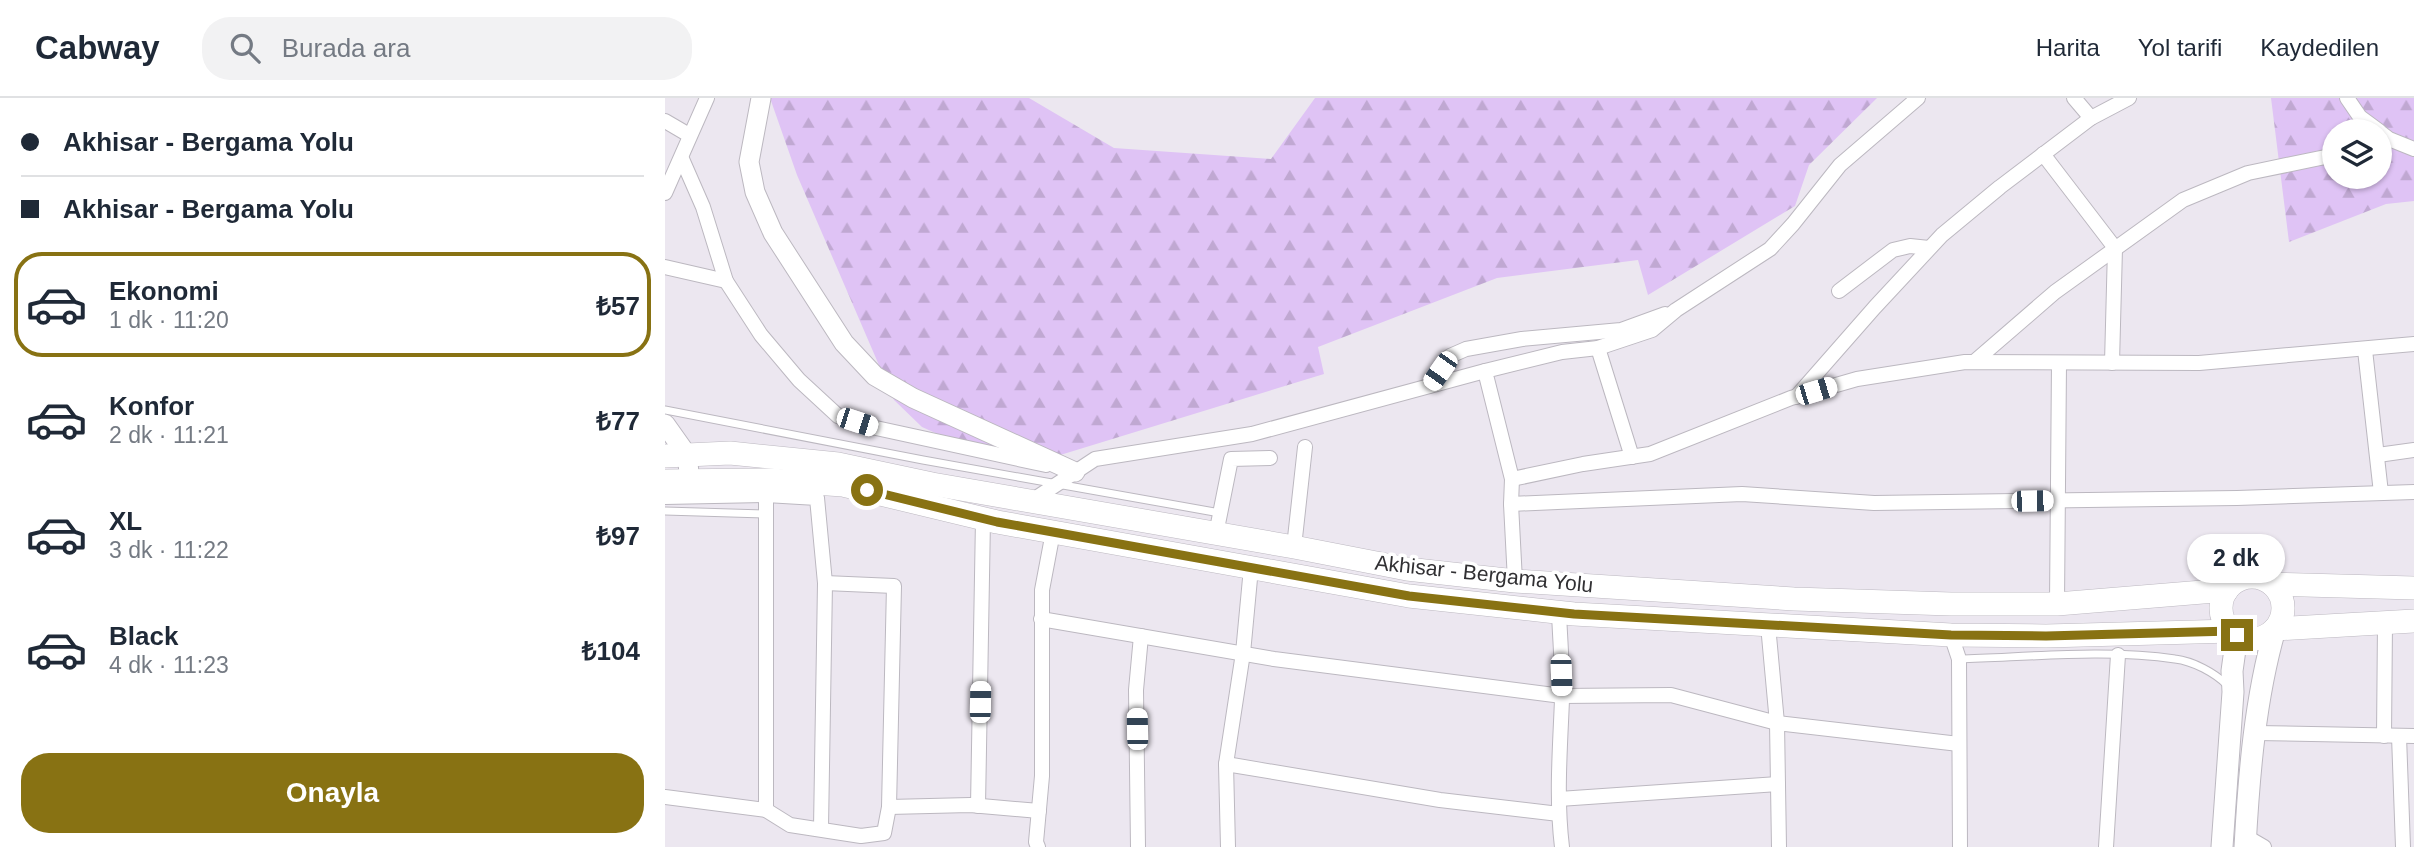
<!DOCTYPE html>
<html lang="tr">
<meta charset="utf-8">
<style>
:root{--surface:#fff;--page:#f2f2f3;--text:#1f2937;--muted:#747a83;--line:#e0e1e3;--accent:#887213}
body{margin:0;font-family:Helvetica,sans-serif;background:var(--page);color:var(--text);height:100vh;display:flex;flex-direction:column;font-size:26px;white-space:nowrap}
*{box-sizing:border-box;margin:0}
p{font-size:23px;color:var(--muted)}
.icon{flex:none;width:38px;height:38px;fill:none;stroke:currentColor;stroke-width:2;stroke-linecap:round;stroke-linejoin:round}
.map{position:relative;flex:1;overflow:hidden}
.drawer{display:flex;flex-direction:column;background:var(--surface);width:665px}
.drawer>*{flex:none}
.banner{display:grid;align-content:center;height:154px;padding:0 21px;background:var(--surface)}
.tools{position:absolute;left:1657px;top:21px;display:grid;gap:14px}
.tools a{display:grid;place-items:center;width:70px;height:70px;border-radius:50%;background:var(--surface);box-shadow:0 2px 5px #0004;font-size:35px}
.end{position:absolute;width:32px;height:32px;margin:-16px;border:9px solid #887213;background:#fff;box-shadow:0 0 0 4px #fff}
.from{border-radius:50%}
.bubble{position:absolute;height:49px;border-radius:24px;background:var(--surface);box-shadow:0 2px 5px #0004;font-size:23px;font-weight:700;line-height:49px;text-align:center}
.car{position:absolute;width:21px;height:42px;margin:-21px -10px;border-radius:9px;box-shadow:0 0 5px 2px #0007;background:linear-gradient(#fff 24%,#345 0 40%,#fff 0 76%,#345 0 86%,#fff 0)}
.banner b{display:flex;align-items:center;gap:24px;height:66px;font-size:26px}
.banner b+b{border-top:2px solid var(--line)}
.banner i{width:18px;height:18px;background:var(--text)}
ul{padding:0;list-style:none}
li{display:flex;align-items:center;gap:21px;height:105px;margin:0 14px 10px;padding:0 7px;border:4px solid transparent;border-radius:28px}
li div{flex:1}
li b{display:block;font-size:26px}
li em{font-style:normal;font-weight:700}
li.selected{border-color:var(--accent)}
li>.icon{width:63px;height:63px;stroke-width:1.5}
.primary-button{display:flex;gap:14px;margin-top:auto;padding:14px 21px}
.primary-button a{flex:1;height:80px;border-radius:28px;background:var(--accent);color:#fff;font-size:28px;font-weight:700;line-height:80px;text-align:center}
header{display:flex;align-items:center;gap:42px;box-sizing:border-box;height:98px;padding:0 35px;background:var(--surface);border-bottom:2px solid var(--line)}
header strong{font-size:33px}
nav{display:flex;gap:38px;margin-inline-start:auto;font-size:24px}
.search{width:490px;height:63px;background:var(--page);display:flex;align-items:center;gap:18px;box-sizing:border-box;padding:0 24px;border-radius:28px;color:var(--muted);font-size:26px}
main{display:flex;flex:1;min-height:0}
.map>svg:first-child{display:block}
.forest{fill:url(#forest-firs);fill-rule:evenodd}
.lines{fill:none;stroke-linecap:round;stroke-linejoin:round}
.service-casing{stroke:#bcb8c0;stroke-width:9}
.minor-casing{stroke:#bcb8c0;stroke-width:16}
.tertiary-casing{stroke:#bcb8c0;stroke-width:21}
.secondary-casing{stroke:#bcb8c0;stroke-width:23}
.primary-casing{stroke:#bcb8c0;stroke-width:24}
.service{stroke:#fff;stroke-width:7}
.minor{stroke:#fff;stroke-width:14}
.tertiary{stroke:#fff;stroke-width:19}
.secondary{stroke:#fff;stroke-width:21}
.primary{stroke:#fff;stroke-width:23}
.route{stroke:#887213;stroke-width:9}
.labels{text-anchor:middle;stroke-width:7;stroke-linejoin:round;paint-order:stroke}
.street-label{font-size:21px;fill:#313033;stroke:#fff}
</style>
<header>
<strong>Cabway</strong>
<div class="search"><svg class="icon" aria-label="search" viewBox="0 0 24 24"><circle cx="10" cy="10" r="6"/><path d="M15 15l6 6"/></svg>Burada ara</div>
<nav><a>Harita</a><a>Yol tarifi</a><a>Kaydedilen</a></nav>
</header>
<main>
<section class="drawer">
<div class="banner">
<b><i class="from"></i>Akhisar - Bergama Yolu</b>
<b><i></i>Akhisar - Bergama Yolu</b>
</div>
<ul>
<li class="selected"><svg class="icon" aria-label="car" viewBox="0 0 24 24"><path d="M5 17H2v-5l4-1 3-4h7l3 4 3 1v5h-3M9 17h6M6 11h13"/><circle cx="7" cy="17" r="2"/><circle cx="17" cy="17" r="2"/></svg><div><b>Ekonomi</b><p>1 dk · 11:20</p></div><em>₺57</em></li>
<li><svg class="icon" aria-label="car" viewBox="0 0 24 24"><path d="M5 17H2v-5l4-1 3-4h7l3 4 3 1v5h-3M9 17h6M6 11h13"/><circle cx="7" cy="17" r="2"/><circle cx="17" cy="17" r="2"/></svg><div><b>Konfor</b><p>2 dk · 11:21</p></div><em>₺77</em></li>
<li><svg class="icon" aria-label="car" viewBox="0 0 24 24"><path d="M5 17H2v-5l4-1 3-4h7l3 4 3 1v5h-3M9 17h6M6 11h13"/><circle cx="7" cy="17" r="2"/><circle cx="17" cy="17" r="2"/></svg><div><b>XL</b><p>3 dk · 11:22</p></div><em>₺97</em></li>
<li><svg class="icon" aria-label="car" viewBox="0 0 24 24"><path d="M5 17H2v-5l4-1 3-4h7l3 4 3 1v5h-3M9 17h6M6 11h13"/><circle cx="7" cy="17" r="2"/><circle cx="17" cy="17" r="2"/></svg><div><b>Black</b><p>4 dk · 11:23</p></div><em>₺104</em></li>
</ul>
<div class="primary-button"><a>Onayla</a></div>
</section>
<div class="map">
<svg width="1749" height="749" viewBox="0 0 1749 749">
<defs>
<pattern id="forest-firs" width="22" height="20" patternUnits="userSpaceOnUse" patternTransform="scale(1.75)"><rect width="22" height="20" fill="#dfc3f5"/><path d="M5 1l3.5 6h-7zM16 11l3.5 6h-7z" fill="#c0a8d2"/></pattern>
</defs>
<rect width="100%" height="100%" fill="#ece7f0"/>
<!-- forest -->
<g class="forest">
<path d="M105 0H364L449 50 606 61 650 0H1212L1144 67 1130 108 983 197 973 162 832 180 653 249 659 276 379 362 286 342 257 329 229 302 132 77Z"/>
<path d="M1606 0H1749V103L1721 106 1624 144ZM1670 33H1715V79H1670Z"/>
</g>
<g class="lines">
<defs>
<g id="service">
<path d="M0 312 258 362 555 415"/>
<path d="M0 413 101 416"/>
<path d="M1295 561C1363 559 1443 551 1510 561 1528 563 1550 575 1562 587"/>
</g>
<g id="minor">
<path d="M1409 0 1426 20"/>
<path d="M1682 0 1695 19 1714 33"/>
<path d="M0 23 24 37"/>
<path d="M1715 34 1724 41 1749 51"/>
<path d="M1378 56 1450 150 1447 265"/>
<path d="M17 61 38 109 61 183 96 237 134 282 173 318 211 330 381 367"/>
<path d="M0 95 42 0"/>
<path d="M0 169 61 183"/>
<path d="M1174 193 1228 152 1245 148 1264 150"/>
<path d="M933 250 967 359"/>
<path d="M1700 252 1716 395"/>
<path d="M1309 264 1390 194 1518 102 1583 75 1670 57"/>
<path d="M764 288 785 258 801 251 857 241 956 232 1000 216"/>
<path d="M1131 299 1210 209 1277 137 1335 89 1426 20 1464 0"/>
<path d="M1713 357 1749 352"/>
<path d="M847 381 918 366 985 356 1126 300 1192 281 1300 264 1534 265 1749 246"/>
<path d="M101 397V712"/>
<path d="M0 399 101 397 152 400 160 485 156 730"/>
<path d="M365 404 430 361 587 336 820 273"/>
<path d="M846 406 1077 396 1209 405 1572 400 1749 394"/>
<path d="M551 436 566 361 605 360"/>
<path d="M629 449 640 349"/>
<path d="M850 483 846 406 847 381 820 273 897 254 933 250 987 232 1011 212 1105 151 1128 126 1175 67 1253 0"/>
<path d="M1392 506 1394 265"/>
<path d="M894 514C895 543 898 573 897 602 895 651 891 700 897 749"/>
<path d="M376 521 609 561 897 598 1006 597 1112 625 1294 646"/>
<path d="M1103 527 1112 625 1114 749"/>
<path d="M1286 537 1294 561 1295 749"/>
<path d="M1591 635 1749 638"/>
<path d="M1719 638 1720 525"/>
<path d="M1734 638 1738 749"/>
<path d="M561 666 775 702 894 716"/>
<path d="M0 699 101 712 125 727 196 738 219 735 224 709 229 488 160 485"/>
<path d="M894 701 1113 686"/>
<path d="M313 708 318 421"/>
<path d="M224 709 305 707 374 713"/>
<path d="M1580 738 1599 749"/>
<path d="M373 749 371 744 377 678V492L388 434"/>
<path d="M473 749 471 592 476 538"/>
<path d="M563 749 561 666 578 555 586 470"/>
<path d="M1441 749 1453 557"/>
</g>
<g id="tertiary">
<path d="M96 0 84 64 90 94 108 135 179 245 210 278 248 300 410 374"/>
<path d="M0 326 22 357 25 383"/>
</g>
<g id="secondary">
<path d="M1557 749 1568 594 1567 573 1572 537"/>
<path d="M1580 749C1584 676 1590 601 1610 531"/>
</g>
<g id="primary">
<path d="M0 358 65 355 173 366 267 386 629 449 742 471 850 483 1129 501 1286 506H1392L1562 492"/>
<path d="M0 383 105 382 178 387 332 424 744 498 909 516 1286 537 1381 538 1567 533"/>
<circle cx="1587" cy="510" r="31"/>
<path d="M1607 486 1749 490"/>
<path d="M1610 531 1749 523"/>
</g>
</defs>
<!-- service casing -->
<use href="#service" class="service-casing"/>
<!-- minor casing -->
<use href="#minor" class="minor-casing"/>
<!-- tertiary casing -->
<use href="#tertiary" class="tertiary-casing"/>
<!-- secondary casing -->
<use href="#secondary" class="secondary-casing"/>
<!-- primary casing -->
<use href="#primary" class="primary-casing"/>
<!-- service -->
<use href="#service" class="service"/>
<!-- minor -->
<use href="#minor" class="minor"/>
<!-- tertiary -->
<use href="#tertiary" class="tertiary"/>
<!-- secondary -->
<use href="#secondary" class="secondary"/>
<!-- primary -->
<use href="#primary" class="primary"/>
</g>
<g class="lines">
<!-- route -->
<path class="route" d="M202 392 332 424 744 498 909 516 1286 537 1381 538 1567 533 1572 537"/>
</g>
<g class="labels">
<!-- street labels -->
<g class="street-label">
<text transform="translate(819 476) rotate(6)" y="7">Akhisar - Bergama Yolu</text>
</g>
</g>
</svg>
<div class="tools">
<a><svg class="icon" aria-label="layers" viewBox="0 0 24 24"><path d="M12 4l9 5-9 5-9-5zM3 14l9 5 9-5"/></svg></a>
</div>
<i class="end from" style="left:202px;top:392px"></i>
<i class="end" style="left:1572px;top:537px"></i>
<div class="bubble" style="left:1522px;top:436px;width:98px">2 dk</div>
<i class="car" style="left:775px;top:273px;rotate:215deg"></i>
<i class="car" style="left:1151px;top:293px;rotate:73deg"></i>
<i class="car" style="left:192px;top:324px;rotate:108deg"></i>
<i class="car" style="left:1367px;top:403px;rotate:89deg"></i>
<i class="car" style="left:896px;top:577px;rotate:178deg"></i>
<i class="car" style="left:315px;top:604px;rotate:1deg"></i>
<i class="car" style="left:472px;top:631px;rotate:359deg"></i>
</div>
</main>
